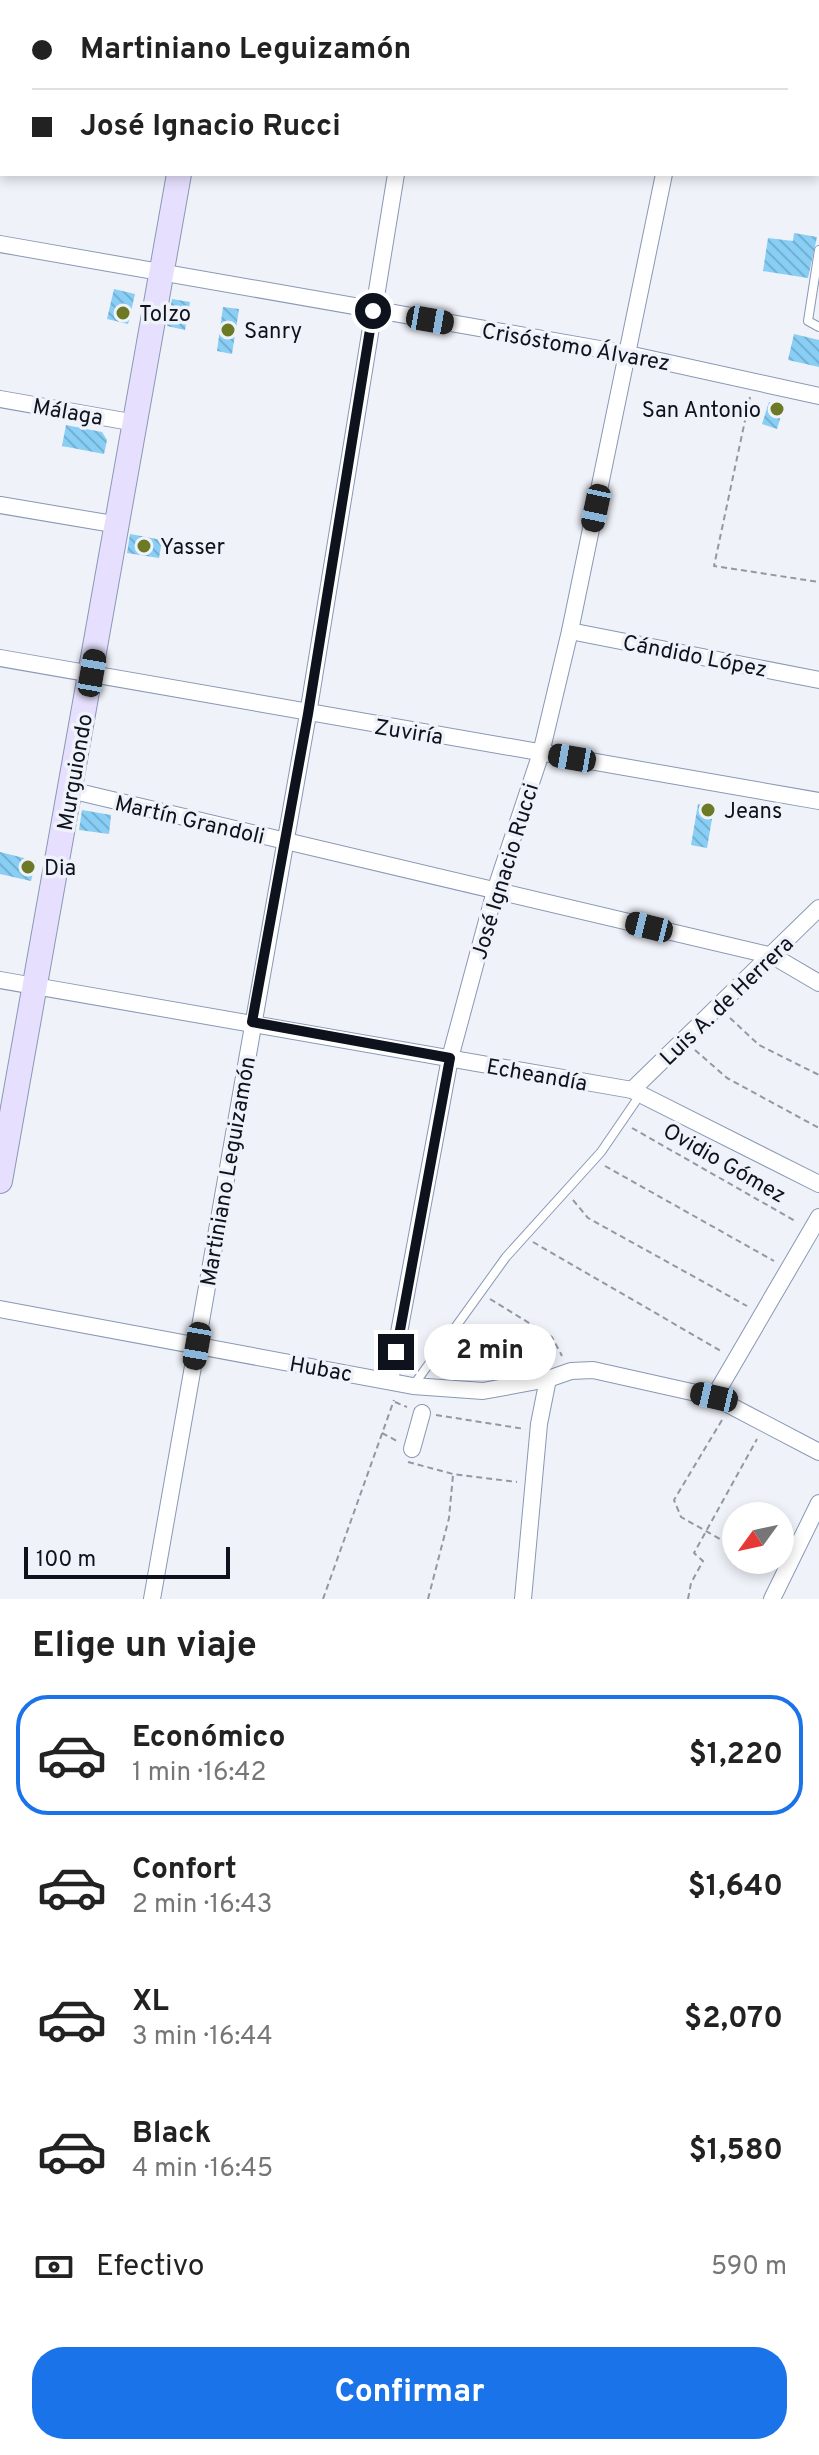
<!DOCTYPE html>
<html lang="es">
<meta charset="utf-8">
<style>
:root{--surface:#fff;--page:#f6f6f6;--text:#222;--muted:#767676;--line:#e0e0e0;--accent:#1a73e8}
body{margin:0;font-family:Overpass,sans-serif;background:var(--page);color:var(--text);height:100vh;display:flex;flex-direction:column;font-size:30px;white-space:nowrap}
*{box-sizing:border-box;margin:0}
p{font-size:26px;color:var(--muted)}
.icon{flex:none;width:44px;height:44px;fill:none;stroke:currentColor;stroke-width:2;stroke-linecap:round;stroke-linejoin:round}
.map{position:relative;height:1599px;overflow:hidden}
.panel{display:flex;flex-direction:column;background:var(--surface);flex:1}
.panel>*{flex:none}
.hud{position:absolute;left:0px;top:0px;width:820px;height:176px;box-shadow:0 4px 12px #0003;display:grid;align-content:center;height:176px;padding:0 32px;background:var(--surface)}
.needle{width:52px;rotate:237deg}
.buttons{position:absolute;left:722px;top:1502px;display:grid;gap:16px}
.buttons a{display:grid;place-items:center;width:72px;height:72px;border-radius:50%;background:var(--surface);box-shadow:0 4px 12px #0003;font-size:40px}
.scale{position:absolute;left:24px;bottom:20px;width:206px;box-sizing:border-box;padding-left:8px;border:4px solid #0d121d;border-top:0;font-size:22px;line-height:28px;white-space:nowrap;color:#0d121d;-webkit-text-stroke:6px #eff2f9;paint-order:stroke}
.end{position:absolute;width:36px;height:36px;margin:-18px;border:10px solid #0d121d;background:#fff;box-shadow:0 0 0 4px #fff}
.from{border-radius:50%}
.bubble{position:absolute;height:56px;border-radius:28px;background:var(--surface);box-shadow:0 4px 12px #0003;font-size:26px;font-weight:700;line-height:56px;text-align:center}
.car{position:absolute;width:24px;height:48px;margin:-24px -12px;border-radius:10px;box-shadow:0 0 6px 2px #0007;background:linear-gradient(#222 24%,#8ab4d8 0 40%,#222 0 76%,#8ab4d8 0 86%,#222 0)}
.hud b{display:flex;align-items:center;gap:28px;height:76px;font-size:30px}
.hud b+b{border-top:2px solid var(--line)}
.hud i{width:20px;height:20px;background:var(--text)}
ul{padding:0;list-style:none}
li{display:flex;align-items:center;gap:24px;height:120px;margin:0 16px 12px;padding:0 16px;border:4px solid transparent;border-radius:32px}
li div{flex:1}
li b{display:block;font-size:30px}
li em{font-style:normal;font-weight:700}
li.active{border-color:var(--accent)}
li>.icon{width:72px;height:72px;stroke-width:1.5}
h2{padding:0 32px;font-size:36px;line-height:96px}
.pay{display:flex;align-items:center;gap:20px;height:88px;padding:0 32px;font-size:30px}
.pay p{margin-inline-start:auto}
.cta{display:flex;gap:16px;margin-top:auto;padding:16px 32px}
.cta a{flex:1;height:92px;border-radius:32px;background:var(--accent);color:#fff;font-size:32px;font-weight:700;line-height:92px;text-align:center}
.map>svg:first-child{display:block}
.building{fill:url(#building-back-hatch)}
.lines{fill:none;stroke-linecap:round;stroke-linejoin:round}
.lane-casing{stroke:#8898b5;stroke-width:10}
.street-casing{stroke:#8898b5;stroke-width:18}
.secondary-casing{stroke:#8898b5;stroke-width:26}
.path{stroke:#9498a0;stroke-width:2;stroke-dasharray:6 4;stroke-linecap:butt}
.lane{stroke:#fff;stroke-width:8}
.street{stroke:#fff;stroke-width:16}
.secondary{stroke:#e6e0fe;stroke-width:24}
.route{stroke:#0d121d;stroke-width:10}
.poi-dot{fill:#6c7a26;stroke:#eff2f9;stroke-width:3}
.labels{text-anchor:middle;stroke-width:7;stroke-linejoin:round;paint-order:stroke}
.poi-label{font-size:22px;fill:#0d121d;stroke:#eff2f9;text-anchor:start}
.street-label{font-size:22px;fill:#0d121d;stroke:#eff2f9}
</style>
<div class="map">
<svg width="819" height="1599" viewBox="0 0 819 1599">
<defs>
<pattern id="building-back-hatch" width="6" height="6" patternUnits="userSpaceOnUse" patternTransform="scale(2)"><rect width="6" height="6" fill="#88cef5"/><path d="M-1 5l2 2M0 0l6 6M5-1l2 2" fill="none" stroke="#74b0d2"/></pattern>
</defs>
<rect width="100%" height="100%" fill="#eff2f9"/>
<!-- building -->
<g class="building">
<path d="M794 233 817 237 808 278 763 271 768 238 793 241Z"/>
<path d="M114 289 135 294 128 324 107 319Z"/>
<path d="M172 299 190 302 185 330 167 326Z"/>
<path d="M223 307 239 309 232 354 217 351Z"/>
<path d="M794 334 819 340V367L788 360Z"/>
<path d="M769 402 784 406 777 429 762 424Z"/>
<path d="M66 425 102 432 107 440 104 454 62 446Z"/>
<path d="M130 534 162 540 159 558 127 553Z"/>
<path d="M698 804 714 807 707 848 691 845Z"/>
<path d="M82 810 111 815 109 834 79 830Z"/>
<path d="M0 852 36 861 31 881 0 874Z"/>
</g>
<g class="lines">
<defs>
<g id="lane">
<path d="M819 250 808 321 819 327"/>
<path d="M413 1386 506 1257 601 1152 640 1095"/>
</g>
<g id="street">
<path d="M74 0 84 2"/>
<path d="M424 2V0"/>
<path d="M700 2V0"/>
<path d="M818 128H819"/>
<path d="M0 244 628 354 819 396"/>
<path d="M0 399 136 423"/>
<path d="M0 505 119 525"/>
<path d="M570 631 819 680"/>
<path d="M0 658 819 801"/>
<path d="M70 790 773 956 819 983"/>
<path d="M0 980 632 1090 819 1184"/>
<path d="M632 1090 819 908"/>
<path d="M0 1309 413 1386 483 1391 548 1379 571 1371 593 1370 714 1397 819 1452"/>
<path d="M390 1381 450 1058 495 891 541 753 570 631 664 174"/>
<path d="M714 1397 819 1217"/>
<path d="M412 1449 422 1413"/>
<path d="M152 1599 308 714 396 174"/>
<path d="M523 1599 539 1424 548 1379"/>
<path d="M772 1599 819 1503"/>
</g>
<g id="secondary">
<path d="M726 0 728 2"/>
<path d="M747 0 748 2"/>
<path d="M211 2V0"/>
<path d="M818 111 819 114"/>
<path d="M0 1181 179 174"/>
</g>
</defs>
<!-- lane casing -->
<use href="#lane" class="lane-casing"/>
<!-- street casing -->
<use href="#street" class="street-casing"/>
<!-- secondary casing -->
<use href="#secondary" class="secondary-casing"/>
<!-- path -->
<g class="path">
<path d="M750 397 714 566 819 582"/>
<path d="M730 1018 759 1045 819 1075"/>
<path d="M695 1050 727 1078 819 1128"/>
<path d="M632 1128 797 1222"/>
<path d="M605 1166 774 1261"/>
<path d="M573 1200 588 1218 747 1306"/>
<path d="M533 1242 721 1351"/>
<path d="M490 1299 552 1337 562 1356"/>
<path d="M395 1402 407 1407"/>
<path d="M436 1415 525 1429"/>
<path d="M722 1420 674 1500 681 1517 736 1548"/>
<path d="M382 1433 397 1441"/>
<path d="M408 1462 453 1474 517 1482"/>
<path d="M758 1560 770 1567"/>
<path d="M323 1599 394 1400"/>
<path d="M428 1599 449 1518 453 1475"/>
<path d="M688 1599 691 1583 703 1561 694 1553 757 1439"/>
</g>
<!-- lane -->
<use href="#lane" class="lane"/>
<!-- street -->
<use href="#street" class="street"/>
<!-- secondary -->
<use href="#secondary" class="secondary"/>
</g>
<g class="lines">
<!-- route -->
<path class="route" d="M373 311 308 714 252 1022 450 1058 396 1352"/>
</g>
<!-- markers -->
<g class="poi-dot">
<circle cx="123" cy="313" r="8"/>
<circle cx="228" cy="330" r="8"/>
<circle cx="777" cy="409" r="8"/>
<circle cx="144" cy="546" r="8"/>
<circle cx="708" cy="810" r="8"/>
<circle cx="28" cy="867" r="8"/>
</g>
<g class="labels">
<!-- poi labels -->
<g class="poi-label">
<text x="139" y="321">Tolzo</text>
<text x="244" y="338">Sanry</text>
<text x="761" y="417" text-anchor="end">San Antonio</text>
<text x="160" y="554">Yasser</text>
<text x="724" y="818">Jeans</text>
<text x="44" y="875">Dia</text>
</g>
<!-- street labels -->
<g class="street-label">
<text transform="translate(576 346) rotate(10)" y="8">Crisóstomo Álvarez</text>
<text transform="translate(68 411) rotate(10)" y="8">Málaga</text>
<text transform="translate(695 655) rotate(11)" y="8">Cándido López</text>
<text transform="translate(409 731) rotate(9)" y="8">Zuviría</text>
<text transform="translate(74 772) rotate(-80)" y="8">Murguiondo</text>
<text transform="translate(190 819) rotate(13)" y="8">Martín Grandoli</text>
<text transform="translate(504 871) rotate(-73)" y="8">José Ignacio Rucci</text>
<text transform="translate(726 1000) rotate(-44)" y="8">Luis A. de Herrera</text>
<text transform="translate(537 1074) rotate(10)" y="8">Echeandía</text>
<text transform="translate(725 1162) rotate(30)" y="8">Ovidio Gómez</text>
<text transform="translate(227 1171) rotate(-80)" y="8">Martiniano Leguizamón</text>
<text transform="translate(321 1368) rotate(10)" y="8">Hubac</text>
</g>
</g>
</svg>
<div class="buttons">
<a><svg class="needle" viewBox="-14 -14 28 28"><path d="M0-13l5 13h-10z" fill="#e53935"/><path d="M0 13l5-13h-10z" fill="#767676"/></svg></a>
</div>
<div class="scale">100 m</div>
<i class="end from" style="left:373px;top:311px"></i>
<i class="end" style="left:396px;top:1352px"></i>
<div class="bubble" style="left:424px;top:1324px;width:132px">2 min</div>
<i class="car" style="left:430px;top:320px;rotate:100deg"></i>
<i class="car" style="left:596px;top:508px;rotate:192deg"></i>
<i class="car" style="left:92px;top:673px;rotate:10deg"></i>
<i class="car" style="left:572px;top:758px;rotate:280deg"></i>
<i class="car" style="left:649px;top:927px;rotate:284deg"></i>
<i class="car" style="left:197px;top:1346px;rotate:190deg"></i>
<i class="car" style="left:714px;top:1397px;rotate:283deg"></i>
<div class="hud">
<b><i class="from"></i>Martiniano Leguizamón</b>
<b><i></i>José Ignacio Rucci</b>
</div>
</div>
<section class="panel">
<h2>Elige un viaje</h2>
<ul>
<li class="active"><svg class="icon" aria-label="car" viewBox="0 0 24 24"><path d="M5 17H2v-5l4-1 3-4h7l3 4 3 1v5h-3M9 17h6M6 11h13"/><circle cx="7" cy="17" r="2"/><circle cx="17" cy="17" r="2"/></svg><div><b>Económico</b><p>1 min · 16:42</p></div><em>$1,220</em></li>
<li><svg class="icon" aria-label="car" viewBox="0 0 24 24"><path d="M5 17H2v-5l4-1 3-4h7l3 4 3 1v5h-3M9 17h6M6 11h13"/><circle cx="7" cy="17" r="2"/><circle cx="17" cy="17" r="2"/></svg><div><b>Confort</b><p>2 min · 16:43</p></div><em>$1,640</em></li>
<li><svg class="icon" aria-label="car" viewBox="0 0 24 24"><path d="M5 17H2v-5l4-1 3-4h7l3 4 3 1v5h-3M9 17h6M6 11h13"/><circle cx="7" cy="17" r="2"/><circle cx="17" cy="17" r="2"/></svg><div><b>XL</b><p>3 min · 16:44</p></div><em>$2,070</em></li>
<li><svg class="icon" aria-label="car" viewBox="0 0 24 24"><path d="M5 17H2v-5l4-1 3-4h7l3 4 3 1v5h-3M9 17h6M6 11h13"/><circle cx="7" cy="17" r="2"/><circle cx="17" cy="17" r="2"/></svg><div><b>Black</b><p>4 min · 16:45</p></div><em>$1,580</em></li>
</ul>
<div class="pay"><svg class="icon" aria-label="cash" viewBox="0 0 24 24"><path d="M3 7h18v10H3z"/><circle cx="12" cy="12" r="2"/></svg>Efectivo<p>590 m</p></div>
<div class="cta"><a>Confirmar</a></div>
</section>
